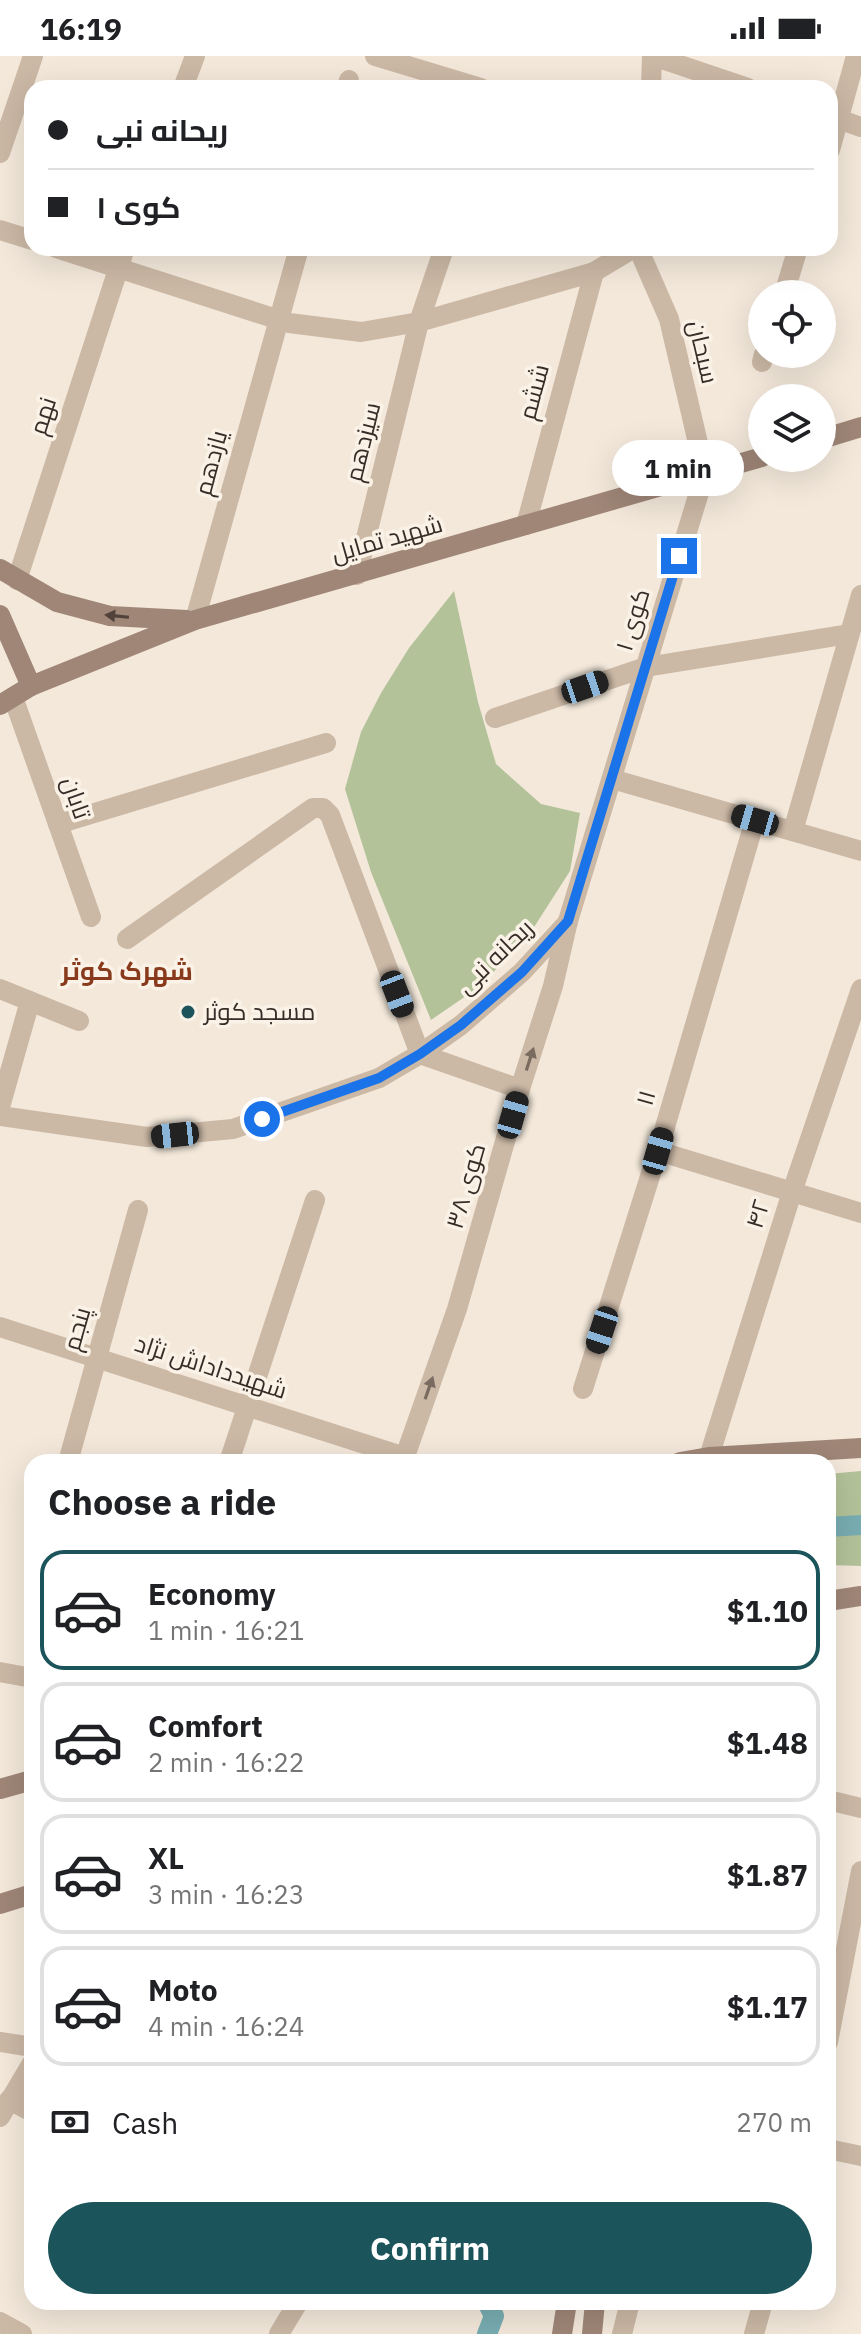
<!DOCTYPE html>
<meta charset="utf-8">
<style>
:root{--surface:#fff;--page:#f2f2f2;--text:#202124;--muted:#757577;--line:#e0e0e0;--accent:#1b545a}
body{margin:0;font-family:"IBM Plex Sans",Cairo,sans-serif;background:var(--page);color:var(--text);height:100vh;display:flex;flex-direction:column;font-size:30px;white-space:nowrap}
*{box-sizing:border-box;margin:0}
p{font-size:26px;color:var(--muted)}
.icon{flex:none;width:44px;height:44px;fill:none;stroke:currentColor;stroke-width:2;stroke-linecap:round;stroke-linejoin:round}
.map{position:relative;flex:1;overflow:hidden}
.details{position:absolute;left:24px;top:1398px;width:812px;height:856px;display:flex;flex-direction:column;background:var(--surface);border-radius:24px;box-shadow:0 8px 32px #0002}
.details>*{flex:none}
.top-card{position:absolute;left:24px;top:24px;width:814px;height:176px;border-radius:24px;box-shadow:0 8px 32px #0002;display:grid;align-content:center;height:176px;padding:0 24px;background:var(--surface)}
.buttons{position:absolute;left:748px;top:224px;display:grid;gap:16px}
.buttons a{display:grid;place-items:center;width:88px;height:88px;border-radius:50%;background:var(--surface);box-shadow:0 8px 32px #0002;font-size:40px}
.end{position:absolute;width:36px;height:36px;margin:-18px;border:10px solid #1a73e8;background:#fff;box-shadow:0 0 0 4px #fff}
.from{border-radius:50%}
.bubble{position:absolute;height:56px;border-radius:28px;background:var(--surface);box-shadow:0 8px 32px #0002;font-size:26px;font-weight:700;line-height:56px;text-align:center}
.car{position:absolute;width:24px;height:48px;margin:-24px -12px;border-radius:10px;box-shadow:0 0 6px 2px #0007;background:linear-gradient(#222 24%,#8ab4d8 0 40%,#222 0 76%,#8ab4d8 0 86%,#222 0)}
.top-card b{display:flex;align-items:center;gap:28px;height:76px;font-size:30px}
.top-card b+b{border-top:2px solid var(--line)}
.top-card i{width:20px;height:20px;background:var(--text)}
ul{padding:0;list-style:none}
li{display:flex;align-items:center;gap:24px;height:120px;margin:0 16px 12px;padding:0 8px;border:4px solid var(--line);border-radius:24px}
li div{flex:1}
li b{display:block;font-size:30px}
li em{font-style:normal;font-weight:700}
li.active{border-color:var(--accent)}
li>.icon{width:72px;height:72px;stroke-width:1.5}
h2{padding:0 24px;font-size:36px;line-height:96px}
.pay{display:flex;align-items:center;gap:20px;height:88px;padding:0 24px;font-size:30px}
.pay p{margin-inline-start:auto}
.button{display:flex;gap:16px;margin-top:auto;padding:16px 24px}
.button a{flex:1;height:92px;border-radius:48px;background:var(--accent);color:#fff;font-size:32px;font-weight:700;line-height:92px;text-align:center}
.status{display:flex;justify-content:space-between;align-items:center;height:56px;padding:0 40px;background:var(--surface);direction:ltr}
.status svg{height:22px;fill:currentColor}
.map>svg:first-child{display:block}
.green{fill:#b3c299}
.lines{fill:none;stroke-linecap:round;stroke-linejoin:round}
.canal{stroke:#78adb1;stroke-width:20}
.street{stroke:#cbb8a5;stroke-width:20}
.secondary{stroke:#9f8677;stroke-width:20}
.oneway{fill:#51423b}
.oneway2{fill:#7a6b60}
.route{stroke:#1a73e8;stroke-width:10}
.poi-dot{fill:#1b545a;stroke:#faf2e6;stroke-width:3}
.labels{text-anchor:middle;stroke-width:7;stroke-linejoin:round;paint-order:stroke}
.street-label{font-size:24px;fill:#372c27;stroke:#faf2e6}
.poi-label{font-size:24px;fill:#372c27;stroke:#faf2e6;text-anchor:start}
.neighbourhood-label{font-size:26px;font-weight:bold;fill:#893a1c;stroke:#faf2e6}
</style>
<div class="status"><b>16:19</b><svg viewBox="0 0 49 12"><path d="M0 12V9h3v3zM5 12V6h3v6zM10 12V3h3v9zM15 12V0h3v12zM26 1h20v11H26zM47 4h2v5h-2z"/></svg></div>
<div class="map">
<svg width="861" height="2278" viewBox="0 0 861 2278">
<rect width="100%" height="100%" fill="#f3e8da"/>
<!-- green -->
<g class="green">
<path d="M454 535 478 646 496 708 541 748 580 757 570 815 529 879 479 931 431 964 371 816 345 733 361 676 381 637 409 592Z"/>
<path d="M861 1415V1510L828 1509V1418Z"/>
</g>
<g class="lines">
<!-- canal -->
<g class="canal">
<path d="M828 1471 861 1469"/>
<path d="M487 2246 494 2260 487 2278"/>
</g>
<!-- street -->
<g class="street">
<path d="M375 0 481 32"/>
<path d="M653 0 748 32"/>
<path d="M183 32 195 0"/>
<path d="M347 32 349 24"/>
<path d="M651 32 652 0"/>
<path d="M830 60 861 71"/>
<path d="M830 94 856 0"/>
<path d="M0 97 33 0"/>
<path d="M0 174 32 184"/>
<path d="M56 192 289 267 361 276 419 266 594 216 634 192"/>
<path d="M784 238 798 192"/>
<path d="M762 306 764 298"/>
<path d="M526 469 594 216"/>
<path d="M357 519 419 266 444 192"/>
<path d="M17 524 125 192"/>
<path d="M195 564 299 192"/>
<path d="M13 641 91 861"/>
<path d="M495 662 646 611 849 578"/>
<path d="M612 723 861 795"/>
<path d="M58 768 326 687"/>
<path d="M793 775 861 539"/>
<path d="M127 883 313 752H323L330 759 420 998 520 1033"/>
<path d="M0 933 79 965"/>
<path d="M0 1051 30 945"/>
<path d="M0 1060 147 1081 233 1073 379 1022 420 998 461 969 522 916 568 866"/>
<path d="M658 1095 861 1157"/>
<path d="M0 1271 405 1401"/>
<path d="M583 1333 658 1095 755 764"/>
<path d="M709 1401 792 1136 861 933"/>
<path d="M68 1406 138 1154"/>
<path d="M229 1406 315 1144"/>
<path d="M403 1406 457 1253 520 1033 553 930 568 865 705 417 669 263 638 192"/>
<path d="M0 1616 32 1622"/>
<path d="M828 1744 861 1752"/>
<path d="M0 1986 32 1991"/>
<path d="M828 1986 861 1815"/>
<path d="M9 2044 32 2056"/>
<path d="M0 2061 32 2007"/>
<path d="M828 2093 861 2100"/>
<path d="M0 2266 22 2278"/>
<path d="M279 2278 297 2248"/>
<path d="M622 2278 630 2246"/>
<path d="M754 2278 763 2246"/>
</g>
<!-- secondary -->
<g class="secondary">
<path d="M822 383 861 371"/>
<path d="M0 513 57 546 110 560 187 564"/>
<path d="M0 559 31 630"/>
<path d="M0 649 31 630 195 564 762 401"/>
<path d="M680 1406 709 1401 861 1392"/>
<path d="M828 1545 861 1540"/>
<path d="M0 1733 32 1724"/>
<path d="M0 1848 32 1838"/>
<path d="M562 2278 567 2246"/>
<path d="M592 2278 595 2246"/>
</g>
</g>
<!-- one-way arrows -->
<defs><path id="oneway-solid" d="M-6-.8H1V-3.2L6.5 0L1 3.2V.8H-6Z" transform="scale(2)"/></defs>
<use class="oneway" href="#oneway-solid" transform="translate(117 560) rotate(-174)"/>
<g class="oneway2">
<use href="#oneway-solid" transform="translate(530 1003) rotate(-72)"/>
<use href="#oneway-solid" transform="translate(429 1332) rotate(-71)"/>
</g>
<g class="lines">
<!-- route -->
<path class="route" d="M262 1063 379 1022 420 998 461 969 522 916 568 865 679 500"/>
</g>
<!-- markers -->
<circle class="poi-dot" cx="188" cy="956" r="8"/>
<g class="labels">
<!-- street labels -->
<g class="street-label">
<text transform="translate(703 296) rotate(77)" y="8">سبحان</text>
<text transform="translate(534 336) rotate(-75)" y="8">ششم</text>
<text transform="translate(43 360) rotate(-72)" y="8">نهم</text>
<text transform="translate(363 386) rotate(-76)" y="8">سیزدهم</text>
<text transform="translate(211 407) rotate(-75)" y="8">یازدهم</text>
<text transform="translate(387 483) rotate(-16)" y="8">شهید تمایل</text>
<text transform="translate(633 564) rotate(-73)" y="8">کوی ۱</text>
<text transform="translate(76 742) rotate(71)" y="8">تابان</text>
<text transform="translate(495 901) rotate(-44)" y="8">ریحانه نبی</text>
<text transform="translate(646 1042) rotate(-74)" y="8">۱۱</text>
<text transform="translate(466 1130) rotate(-74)" y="8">کوی ۳۸</text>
<text transform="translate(758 1158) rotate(-73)" y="8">۴۲</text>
<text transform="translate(77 1273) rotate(-74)" y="8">پنجم</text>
<text transform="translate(211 1311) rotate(18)" y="8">شهیدداداش نژاد</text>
</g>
<!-- poi labels -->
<g class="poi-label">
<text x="204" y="964">مسجد کوثر</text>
</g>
<!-- neighbourhood labels -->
<g class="neighbourhood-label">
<text x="127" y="924">شهرک کوثر</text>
</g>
</g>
</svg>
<div class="buttons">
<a><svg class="icon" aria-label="locate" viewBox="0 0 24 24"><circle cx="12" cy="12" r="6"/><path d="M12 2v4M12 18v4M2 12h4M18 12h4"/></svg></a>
<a><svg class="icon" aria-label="layers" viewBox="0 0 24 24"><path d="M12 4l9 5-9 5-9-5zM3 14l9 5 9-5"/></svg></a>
</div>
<i class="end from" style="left:262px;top:1063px"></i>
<i class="end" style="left:679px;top:500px"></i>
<div class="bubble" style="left:612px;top:384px;width:132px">1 min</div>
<i class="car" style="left:585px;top:631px;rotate:71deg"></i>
<i class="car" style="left:755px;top:764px;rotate:286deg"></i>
<i class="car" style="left:397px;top:938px;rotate:159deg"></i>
<i class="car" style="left:513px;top:1059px;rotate:16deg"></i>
<i class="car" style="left:175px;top:1079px;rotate:264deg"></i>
<i class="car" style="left:658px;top:1095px;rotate:16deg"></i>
<i class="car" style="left:602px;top:1274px;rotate:198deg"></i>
<div class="top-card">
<b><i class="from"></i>ریحانه نبی</b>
<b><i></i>کوی ۱</b>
</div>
<section class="details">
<h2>Choose a ride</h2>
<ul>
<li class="active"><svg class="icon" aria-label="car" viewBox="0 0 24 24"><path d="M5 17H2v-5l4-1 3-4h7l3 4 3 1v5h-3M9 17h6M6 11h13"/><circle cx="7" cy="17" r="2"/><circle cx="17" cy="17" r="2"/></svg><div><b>Economy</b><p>1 min · 16:21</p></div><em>$1.10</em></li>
<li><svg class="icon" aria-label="car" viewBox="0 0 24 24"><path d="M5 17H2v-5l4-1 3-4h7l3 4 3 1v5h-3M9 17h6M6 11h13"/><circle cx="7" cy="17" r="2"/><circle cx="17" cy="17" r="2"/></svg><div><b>Comfort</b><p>2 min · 16:22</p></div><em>$1.48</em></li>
<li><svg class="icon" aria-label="car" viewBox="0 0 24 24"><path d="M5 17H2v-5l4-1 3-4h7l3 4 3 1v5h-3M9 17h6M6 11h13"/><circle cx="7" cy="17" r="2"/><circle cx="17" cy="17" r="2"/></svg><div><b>XL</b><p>3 min · 16:23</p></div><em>$1.87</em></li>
<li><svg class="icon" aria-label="car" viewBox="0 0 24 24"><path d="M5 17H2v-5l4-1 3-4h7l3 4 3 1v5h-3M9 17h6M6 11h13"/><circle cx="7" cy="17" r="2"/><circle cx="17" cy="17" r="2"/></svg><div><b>Moto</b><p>4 min · 16:24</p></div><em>$1.17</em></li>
</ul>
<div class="pay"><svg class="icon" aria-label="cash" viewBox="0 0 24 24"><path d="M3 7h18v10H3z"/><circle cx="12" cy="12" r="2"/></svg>Cash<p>270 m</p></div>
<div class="button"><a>Confirm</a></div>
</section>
</div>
